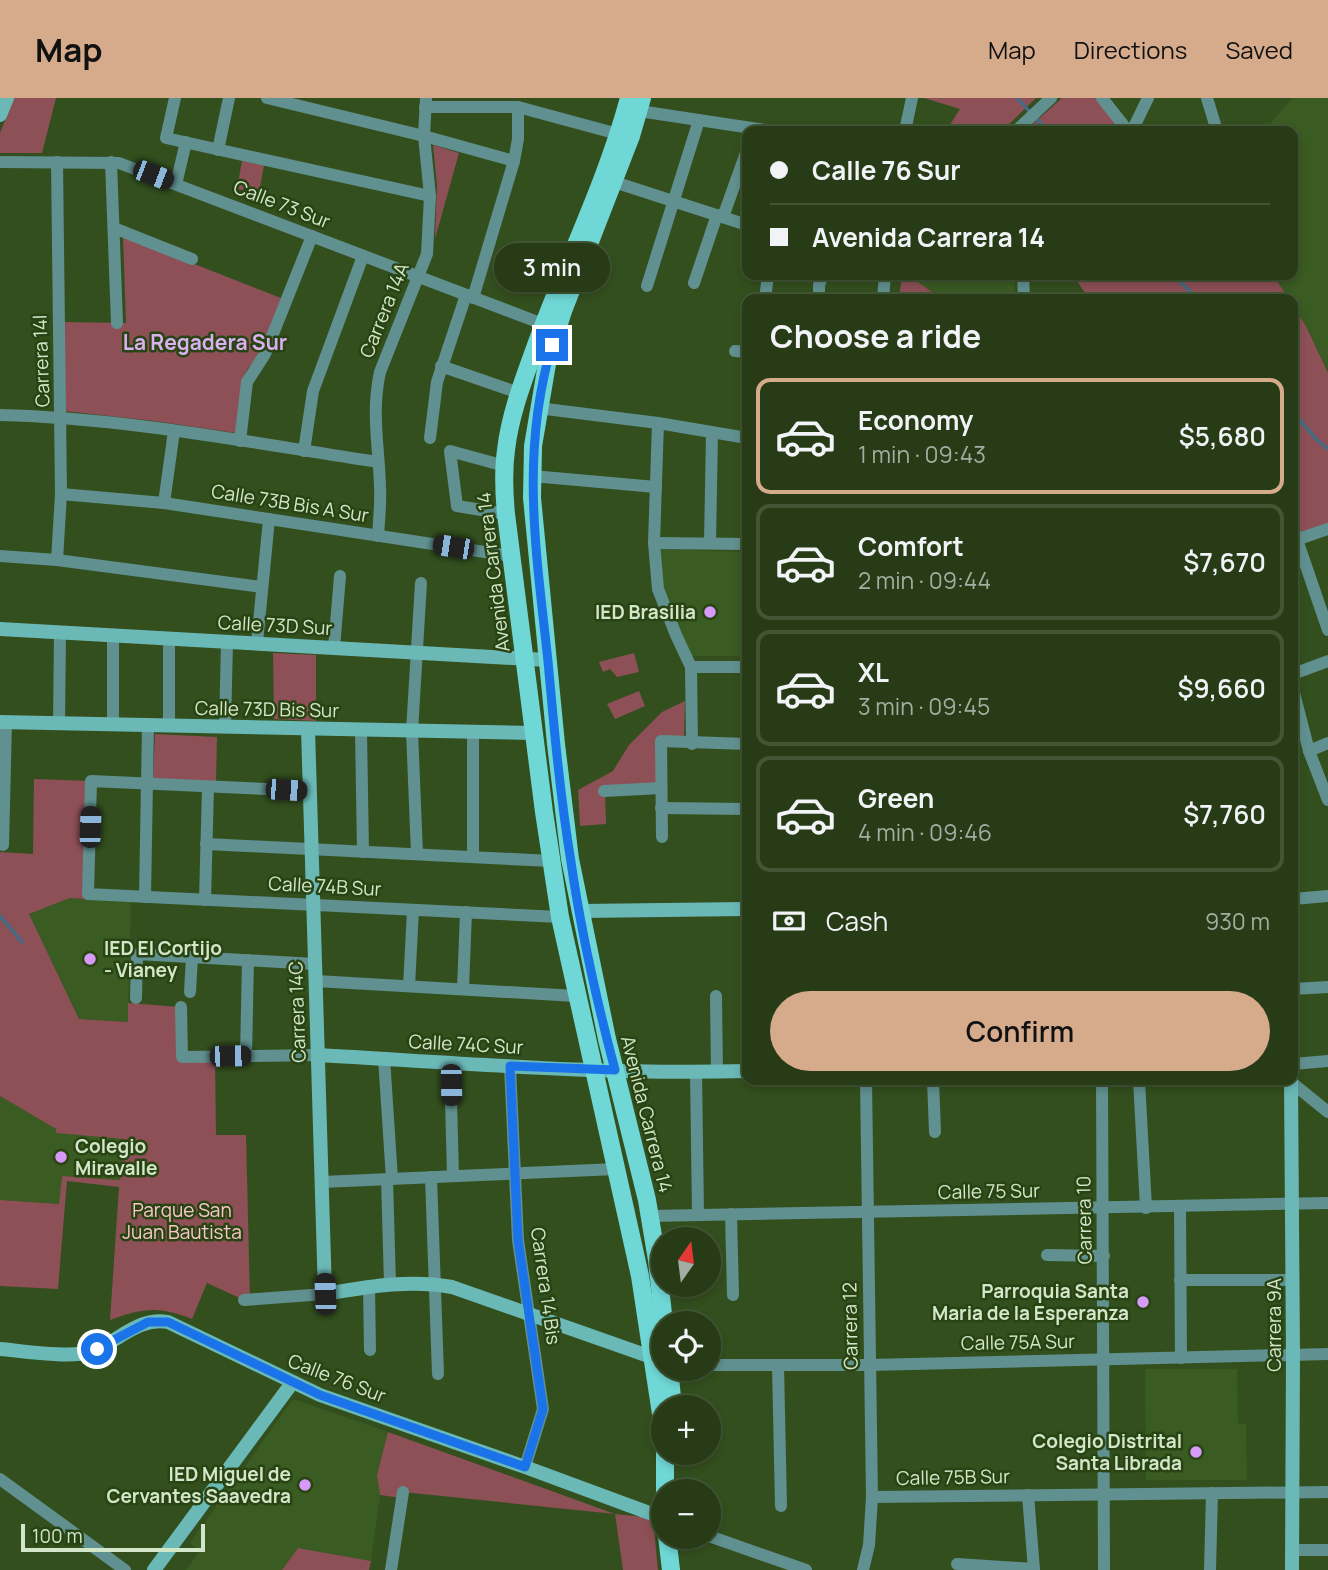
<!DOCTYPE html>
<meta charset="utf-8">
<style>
:root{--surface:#263b16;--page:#324623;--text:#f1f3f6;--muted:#a4ada1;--line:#425535;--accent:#d6ab8b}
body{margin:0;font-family:Manrope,sans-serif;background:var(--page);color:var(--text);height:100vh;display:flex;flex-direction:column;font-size:26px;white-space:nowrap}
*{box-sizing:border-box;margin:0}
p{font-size:23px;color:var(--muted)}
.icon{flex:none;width:38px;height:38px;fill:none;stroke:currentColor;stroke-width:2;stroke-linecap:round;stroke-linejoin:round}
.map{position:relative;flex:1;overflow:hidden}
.drawer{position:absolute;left:742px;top:196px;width:556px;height:791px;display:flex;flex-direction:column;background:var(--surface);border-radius:14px;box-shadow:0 4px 10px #0003,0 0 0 2px var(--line)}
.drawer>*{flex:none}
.top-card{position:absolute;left:742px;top:28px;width:556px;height:154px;border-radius:14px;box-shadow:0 4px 10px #0003,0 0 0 2px var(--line);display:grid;align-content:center;height:154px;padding:0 28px;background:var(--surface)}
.needle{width:46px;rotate:14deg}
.controls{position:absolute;left:651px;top:1129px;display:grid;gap:14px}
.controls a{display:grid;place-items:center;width:70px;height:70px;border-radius:50%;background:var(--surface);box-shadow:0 4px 10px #0003,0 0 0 2px var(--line);font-size:35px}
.scale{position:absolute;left:21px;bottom:18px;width:184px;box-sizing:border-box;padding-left:7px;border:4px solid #d4e6ca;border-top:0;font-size:19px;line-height:24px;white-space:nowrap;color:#d4e6ca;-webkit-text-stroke:5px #294413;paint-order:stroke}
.end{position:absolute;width:32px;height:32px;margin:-16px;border:9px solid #1a73e8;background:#fff;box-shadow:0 0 0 4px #fff}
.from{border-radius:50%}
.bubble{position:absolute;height:49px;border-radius:24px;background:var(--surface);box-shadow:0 4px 10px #0003,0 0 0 2px var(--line);font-size:23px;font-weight:600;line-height:49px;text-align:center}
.car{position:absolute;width:21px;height:42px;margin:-21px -10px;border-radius:9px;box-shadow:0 0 5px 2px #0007;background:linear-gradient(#222 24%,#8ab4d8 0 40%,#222 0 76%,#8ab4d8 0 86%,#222 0)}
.top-card b{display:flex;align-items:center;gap:24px;height:66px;font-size:26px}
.top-card b+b{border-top:2px solid var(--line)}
.top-card i{width:18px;height:18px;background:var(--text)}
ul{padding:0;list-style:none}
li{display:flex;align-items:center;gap:21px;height:116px;margin:0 14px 10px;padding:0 14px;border:4px solid var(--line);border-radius:14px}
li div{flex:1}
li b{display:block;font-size:26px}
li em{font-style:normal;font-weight:600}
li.selected{border-color:var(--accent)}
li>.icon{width:63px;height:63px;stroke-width:1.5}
h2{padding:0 28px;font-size:32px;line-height:84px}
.pay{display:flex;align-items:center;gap:18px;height:77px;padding:0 28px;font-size:26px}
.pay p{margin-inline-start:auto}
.button{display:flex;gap:14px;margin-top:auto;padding:14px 28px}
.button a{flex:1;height:80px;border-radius:42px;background:var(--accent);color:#111;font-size:28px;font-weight:600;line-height:80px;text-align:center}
header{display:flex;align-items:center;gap:42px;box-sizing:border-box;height:98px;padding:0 35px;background:var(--accent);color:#111}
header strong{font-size:33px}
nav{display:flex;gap:38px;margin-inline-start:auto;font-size:24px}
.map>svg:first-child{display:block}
.built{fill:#3a5b22}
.green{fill:#8c5056}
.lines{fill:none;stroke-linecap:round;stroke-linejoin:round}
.stream{stroke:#466a81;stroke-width:3.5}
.street{stroke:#60908f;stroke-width:12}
.secondary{stroke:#6ab9b7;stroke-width:14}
.primary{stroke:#6fd8d6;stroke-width:18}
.route{stroke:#1a73e8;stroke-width:9}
.poi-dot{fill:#d89af8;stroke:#294413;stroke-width:2.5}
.labels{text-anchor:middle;stroke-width:5;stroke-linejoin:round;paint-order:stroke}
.street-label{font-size:19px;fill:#d4e6ca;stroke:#294413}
.poi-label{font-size:19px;font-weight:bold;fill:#d4e6ca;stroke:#294413;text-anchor:end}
.park-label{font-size:19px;fill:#f9c6ca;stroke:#294413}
.neighbourhood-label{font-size:21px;font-weight:bold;fill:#dab0f1;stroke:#294413}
</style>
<header>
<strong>Map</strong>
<nav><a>Map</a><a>Directions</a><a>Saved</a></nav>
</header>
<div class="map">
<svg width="1328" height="1472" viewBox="0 0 1328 1472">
<rect width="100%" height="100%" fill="#334f1e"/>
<!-- built -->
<g class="built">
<path d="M1292 0H1328V275L1306 228 1293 208V201H1289L1273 177H1293V33H1264Z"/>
<path d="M908 177H1014L1015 194 997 201H942Z"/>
<path d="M661 451 747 454V558H687L661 484Z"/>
<path d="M70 800 131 803 128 924 79 921 29 816Z"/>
<path d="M0 998 56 1031V1035L124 1040 121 1082 62 1078 60 1106 0 1102Z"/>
<path d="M1145 1271H1237L1238 1325 1246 1326 1247 1382H1146Z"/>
<path d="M293 1301 388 1334 377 1377 380 1397 371 1463 298 1450 282 1472H186L200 1453 190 1445Z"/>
</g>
<!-- green -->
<g class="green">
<path d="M14 0H56L42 55H0V35Z"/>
<path d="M924 0H1036L1002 33H946L960 11Z"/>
<path d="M1062 0H1095L1123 33H1025Z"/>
<path d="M433 47 459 55 435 141 437 87Z"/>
<path d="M242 63 264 67 259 95 237 91Z"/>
<path d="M123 138 281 200 258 261 248 270 244 278 236 335 154 323 64 313V224L126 225Z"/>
<path d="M902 177H908L942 201H899Z"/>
<path d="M1073 177H1273L1289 201H1089Z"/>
<path d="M1293 208 1306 228 1328 275V425L1300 435 1293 419Z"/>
<path d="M273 555 316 557V623L274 621Z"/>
<path d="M634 555 639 574 617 579 610 571 603 574 599 564Z"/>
<path d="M639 593 645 608 615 621 607 606Z"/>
<path d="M685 603 684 638 657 639 656 690 605 693 606 726 580 728 578 692 613 673 629 647 662 614Z"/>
<path d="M155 636 217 639 216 684 153 681Z"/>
<path d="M34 681 91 683 88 801 70 800 29 816 79 921 128 924V905L181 909 182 959H215L216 1037H246L250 1201 244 1202 207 1185 192 1221C159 1208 143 1210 110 1222L119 1089 67 1083 58 1191 0 1188V1102L59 1106 62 1078 120 1082 124 1041 56 1035V1031L0 998V754L33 756Z"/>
<path d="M388 1334 615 1416 653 1420 658 1472H623L615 1416 403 1394 402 1400 380 1397 377 1377Z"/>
<path d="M298 1450 371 1463 369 1472H282Z"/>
</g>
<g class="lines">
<!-- stream -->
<g class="stream">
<path d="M1017 0 1030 14"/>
<path d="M1035 19 1048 33"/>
<path d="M1173 177 1198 201"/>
<path d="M1293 314 1315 340 1328 351"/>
<path d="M0 818 22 844"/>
</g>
<!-- street -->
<g class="street">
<path d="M175 0 166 40 430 98"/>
<path d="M267 0 424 38 514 63"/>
<path d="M1102 0 1128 33"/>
<path d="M1207 0 1217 33"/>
<path d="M425 9H518L618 36"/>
<path d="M639 13 771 33"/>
<path d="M905 33 912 0"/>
<path d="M1016 33 1051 0"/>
<path d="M1132 33 1148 0"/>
<path d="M218 52 229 0"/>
<path d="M0 64 119 65 543 226"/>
<path d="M57 64 61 396 57 462"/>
<path d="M111 64 117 225"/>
<path d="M608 82 747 127"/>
<path d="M176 86 186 44"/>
<path d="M723 119 747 52"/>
<path d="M114 130 192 161"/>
<path d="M1023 177 1024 201"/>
<path d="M694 185 717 117"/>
<path d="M647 188 699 22"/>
<path d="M473 200 514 63 518 41V9"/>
<path d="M765 201 768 177"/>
<path d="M819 201V187L823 177"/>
<path d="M883 201 885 177"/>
<path d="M735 253 747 254"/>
<path d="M441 268 519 295"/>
<path d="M538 310 658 325 747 340"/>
<path d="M0 317C127 320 252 345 378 364"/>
<path d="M658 325 654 445 658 491 676 537 691 569 692 646"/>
<path d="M430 340 437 284 466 197"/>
<path d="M240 343 247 284 265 256 312 138"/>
<path d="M304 353 313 293 363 158"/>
<path d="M505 368 450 353 457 408 506 416"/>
<path d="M532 378 656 389"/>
<path d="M61 396 164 405 511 458"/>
<path d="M164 405 174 333"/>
<path d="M1293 430 1328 532"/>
<path d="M378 438C379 421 381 405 380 389 379 348 371 315 380 274L427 156 430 98 424 38 426 0"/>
<path d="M1293 443 1328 431"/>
<path d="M654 445 747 446"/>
<path d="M710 445 712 335"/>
<path d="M0 458 57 462 262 489"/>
<path d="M257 545 269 421"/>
<path d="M334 550 340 478"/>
<path d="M691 569H747"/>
<path d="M1293 576 1328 563"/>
<path d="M1293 591 1309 653 1328 702"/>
<path d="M59 626 60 534"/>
<path d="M113 627V537"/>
<path d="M169 628V540"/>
<path d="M225 629 227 544"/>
<path d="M361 632 363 754"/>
<path d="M473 634V759"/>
<path d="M1309 653 1328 645"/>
<path d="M310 693 91 683 88 796 560 819"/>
<path d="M604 693 661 690"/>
<path d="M661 710 747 711"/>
<path d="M662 739 661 643 747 646"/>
<path d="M206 746 551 763"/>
<path d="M3 747 6 625"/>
<path d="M417 756 412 633 421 485"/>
<path d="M145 799 148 627"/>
<path d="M1293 801 1328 798"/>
<path d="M205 802 208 689"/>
<path d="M316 883 576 898"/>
<path d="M409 888 413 812"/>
<path d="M463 891 466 814"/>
<path d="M1293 891 1328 889"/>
<path d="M190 894 192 859"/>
<path d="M716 898 717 974"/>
<path d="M136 900 137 856 315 866"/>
<path d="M181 909 182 959 318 957"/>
<path d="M246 958 248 862"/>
<path d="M384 960 392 1081"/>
<path d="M450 964 453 1078"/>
<path d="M1293 966 1328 963"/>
<path d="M510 968 518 1142 543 1311 525 1369"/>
<path d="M696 974 698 1117"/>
<path d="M933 982 935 1034"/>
<path d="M1102 982 1104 1472"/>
<path d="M1139 982 1146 1110"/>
<path d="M1291 984 1328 1014"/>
<path d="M431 1079 438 1276"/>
<path d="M387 1081 390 1186"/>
<path d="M322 1084 616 1071"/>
<path d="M1180 1109 1181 1260"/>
<path d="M731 1116 733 1197"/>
<path d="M650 1118 1328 1105"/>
<path d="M1047 1157 1104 1158"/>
<path d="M1180 1182H1293"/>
<path d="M369 1189 370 1252"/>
<path d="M244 1202 325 1196"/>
<path d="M709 1267H870L1328 1256"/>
<path d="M778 1267 781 1408"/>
<path d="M0 1381 125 1472"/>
<path d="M1028 1397 1034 1472"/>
<path d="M872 1399 1328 1394"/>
<path d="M709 1438 806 1472"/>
<path d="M1292 1452H1328"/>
<path d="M957 1466 1034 1471"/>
<path d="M391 1472 403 1394"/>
<path d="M863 1472 869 1447 872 1399 866 982"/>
<path d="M1210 1472 1212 1395"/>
</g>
<!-- secondary -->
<g class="secondary">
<path d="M0 17 7 0"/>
<path d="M0 531 547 562"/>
<path d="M0 624 534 635"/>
<path d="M308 631 325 1196C367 1189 409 1181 452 1189L654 1260"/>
<path d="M580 813 747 811"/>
<path d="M318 957C461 965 604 977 747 973"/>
<path d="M1291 982 1293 1257 1292 1472"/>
<path d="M0 1251C23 1253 73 1261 93 1253 117 1244 140 1218 168 1224L320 1297 525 1369 663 1420"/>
<path d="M154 1472 292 1285"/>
</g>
<!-- primary -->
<g class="primary">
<path d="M629 0C606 86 565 166 535 250 523 283 510 317 506 352 503 374 504 395 506 416L544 714 560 819 640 1178 663 1329"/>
<path d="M642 0 631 38 563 213 548 260 533 348 532 400 556 646 570 761 607 941 647 1102 657 1162 664 1225"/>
<path d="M669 1270 673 1309"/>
<path d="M665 1354V1393"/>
<path d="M667 1438 671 1472"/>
</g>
</g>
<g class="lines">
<!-- route -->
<path class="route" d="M97 1251 148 1224H168L320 1297 525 1369 543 1311 518 1142 510 968 615 972C597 904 581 834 571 764 560 697 554 630 548 563 536 453 520 355 552 247"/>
</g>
<!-- markers -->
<g class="poi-dot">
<circle cx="710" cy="514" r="7"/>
<circle cx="90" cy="861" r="7"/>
<circle cx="61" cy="1059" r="7"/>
<circle cx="1143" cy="1204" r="7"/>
<circle cx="1196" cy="1354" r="7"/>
<circle cx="305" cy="1387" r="7"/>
</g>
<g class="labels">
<!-- street labels -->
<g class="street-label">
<text transform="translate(282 106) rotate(21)" y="7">Calle 73 Sur</text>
<text transform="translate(384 212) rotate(-68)" y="7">Carrera 14A</text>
<text transform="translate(41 263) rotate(-92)" y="7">Carrera 14I</text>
<text transform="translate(290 405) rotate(9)" y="7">Calle 73B Bis A Sur</text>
<text transform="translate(493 474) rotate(-97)" y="7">Avenida Carrera 14</text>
<text transform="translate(275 527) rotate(3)" y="7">Calle 73D Sur</text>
<text transform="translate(267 611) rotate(1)" y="7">Calle 73D Bis Sur</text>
<text transform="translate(325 788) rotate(3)" y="7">Calle 74B Sur</text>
<text transform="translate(297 914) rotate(-92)" y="7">Carrera 14C</text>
<text transform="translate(466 946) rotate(3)" y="7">Calle 74C Sur</text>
<text transform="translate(647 1016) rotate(76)" y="7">Avenida Carrera 14</text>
<text transform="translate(989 1093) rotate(-1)" y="7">Calle 75 Sur</text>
<text transform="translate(1084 1122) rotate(-91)" y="7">Carrera 10</text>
<text transform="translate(546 1188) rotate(82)" y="7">Carrera 14 Bis</text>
<text transform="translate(1274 1227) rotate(-90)" y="7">Carrera 9A</text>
<text transform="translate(850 1228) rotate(-91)" y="7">Carrera 12</text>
<text transform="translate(1018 1244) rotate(-1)" y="7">Calle 75A Sur</text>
<text transform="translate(337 1280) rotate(21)" y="7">Calle 76 Sur</text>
<text transform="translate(953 1379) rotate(-1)" y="7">Calle 75B Sur</text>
</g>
<!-- poi labels -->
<g class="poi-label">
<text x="696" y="521">IED Brasilia</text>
<text x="104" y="857" text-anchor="start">IED El Cortijo<tspan x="104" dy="22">- Vianey</tspan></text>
<text x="75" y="1055" text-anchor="start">Colegio<tspan x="75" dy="22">Miravalle</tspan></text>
<text x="1129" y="1200">Parroquia Santa<tspan x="1129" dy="22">Maria de la Esperanza</tspan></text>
<text x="1182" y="1350">Colegio Distrital<tspan x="1182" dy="22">Santa Librada</tspan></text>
<text x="291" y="1383">IED Miguel de<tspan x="291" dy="22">Cervantes Saavedra</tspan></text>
</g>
<!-- park labels -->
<g class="park-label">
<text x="182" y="1119">Parque San<tspan x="182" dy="22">Juan Bautista</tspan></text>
</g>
<!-- neighbourhood labels -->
<g class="neighbourhood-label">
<text x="205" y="252">La Regadera Sur</text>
</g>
</g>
</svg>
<div class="controls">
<a><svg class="needle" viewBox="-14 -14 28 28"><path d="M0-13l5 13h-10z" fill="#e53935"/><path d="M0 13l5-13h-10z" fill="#a4ada1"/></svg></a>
<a><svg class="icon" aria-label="locate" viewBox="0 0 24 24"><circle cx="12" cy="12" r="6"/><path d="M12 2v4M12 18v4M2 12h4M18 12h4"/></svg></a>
<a>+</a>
<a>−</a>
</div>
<div class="scale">100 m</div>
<i class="end from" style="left:97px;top:1251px"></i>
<i class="end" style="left:552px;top:247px"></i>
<div class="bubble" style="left:494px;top:145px;width:116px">3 min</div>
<i class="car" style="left:153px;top:77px;rotate:111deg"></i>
<i class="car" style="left:453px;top:449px;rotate:279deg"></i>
<i class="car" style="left:286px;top:692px;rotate:93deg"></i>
<i class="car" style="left:90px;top:729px;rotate:2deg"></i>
<i class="car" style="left:230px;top:958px;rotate:89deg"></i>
<i class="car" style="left:451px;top:987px;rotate:179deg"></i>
<i class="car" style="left:325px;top:1196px;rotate:358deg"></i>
<div class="top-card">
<b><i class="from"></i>Calle 76 Sur</b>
<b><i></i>Avenida Carrera 14</b>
</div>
<section class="drawer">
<h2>Choose a ride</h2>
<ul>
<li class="selected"><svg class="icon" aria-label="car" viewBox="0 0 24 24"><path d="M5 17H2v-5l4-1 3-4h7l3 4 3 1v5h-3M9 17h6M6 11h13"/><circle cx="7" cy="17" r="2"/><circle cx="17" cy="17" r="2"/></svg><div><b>Economy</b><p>1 min · 09:43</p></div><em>$5,680</em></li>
<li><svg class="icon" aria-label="car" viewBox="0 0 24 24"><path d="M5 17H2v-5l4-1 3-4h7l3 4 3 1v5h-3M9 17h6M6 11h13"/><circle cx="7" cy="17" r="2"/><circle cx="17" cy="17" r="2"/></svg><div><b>Comfort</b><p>2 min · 09:44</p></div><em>$7,670</em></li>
<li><svg class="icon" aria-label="car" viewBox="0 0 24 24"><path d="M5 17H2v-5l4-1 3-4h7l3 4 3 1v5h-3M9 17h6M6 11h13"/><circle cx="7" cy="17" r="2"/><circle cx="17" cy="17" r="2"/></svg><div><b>XL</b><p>3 min · 09:45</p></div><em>$9,660</em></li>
<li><svg class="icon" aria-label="car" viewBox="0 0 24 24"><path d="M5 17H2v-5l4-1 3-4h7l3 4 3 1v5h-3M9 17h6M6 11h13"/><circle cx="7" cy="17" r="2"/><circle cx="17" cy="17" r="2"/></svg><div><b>Green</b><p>4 min · 09:46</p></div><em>$7,760</em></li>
</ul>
<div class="pay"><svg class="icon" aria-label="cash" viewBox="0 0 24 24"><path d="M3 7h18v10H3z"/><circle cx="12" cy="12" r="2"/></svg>Cash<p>930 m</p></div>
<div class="button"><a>Confirm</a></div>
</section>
</div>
